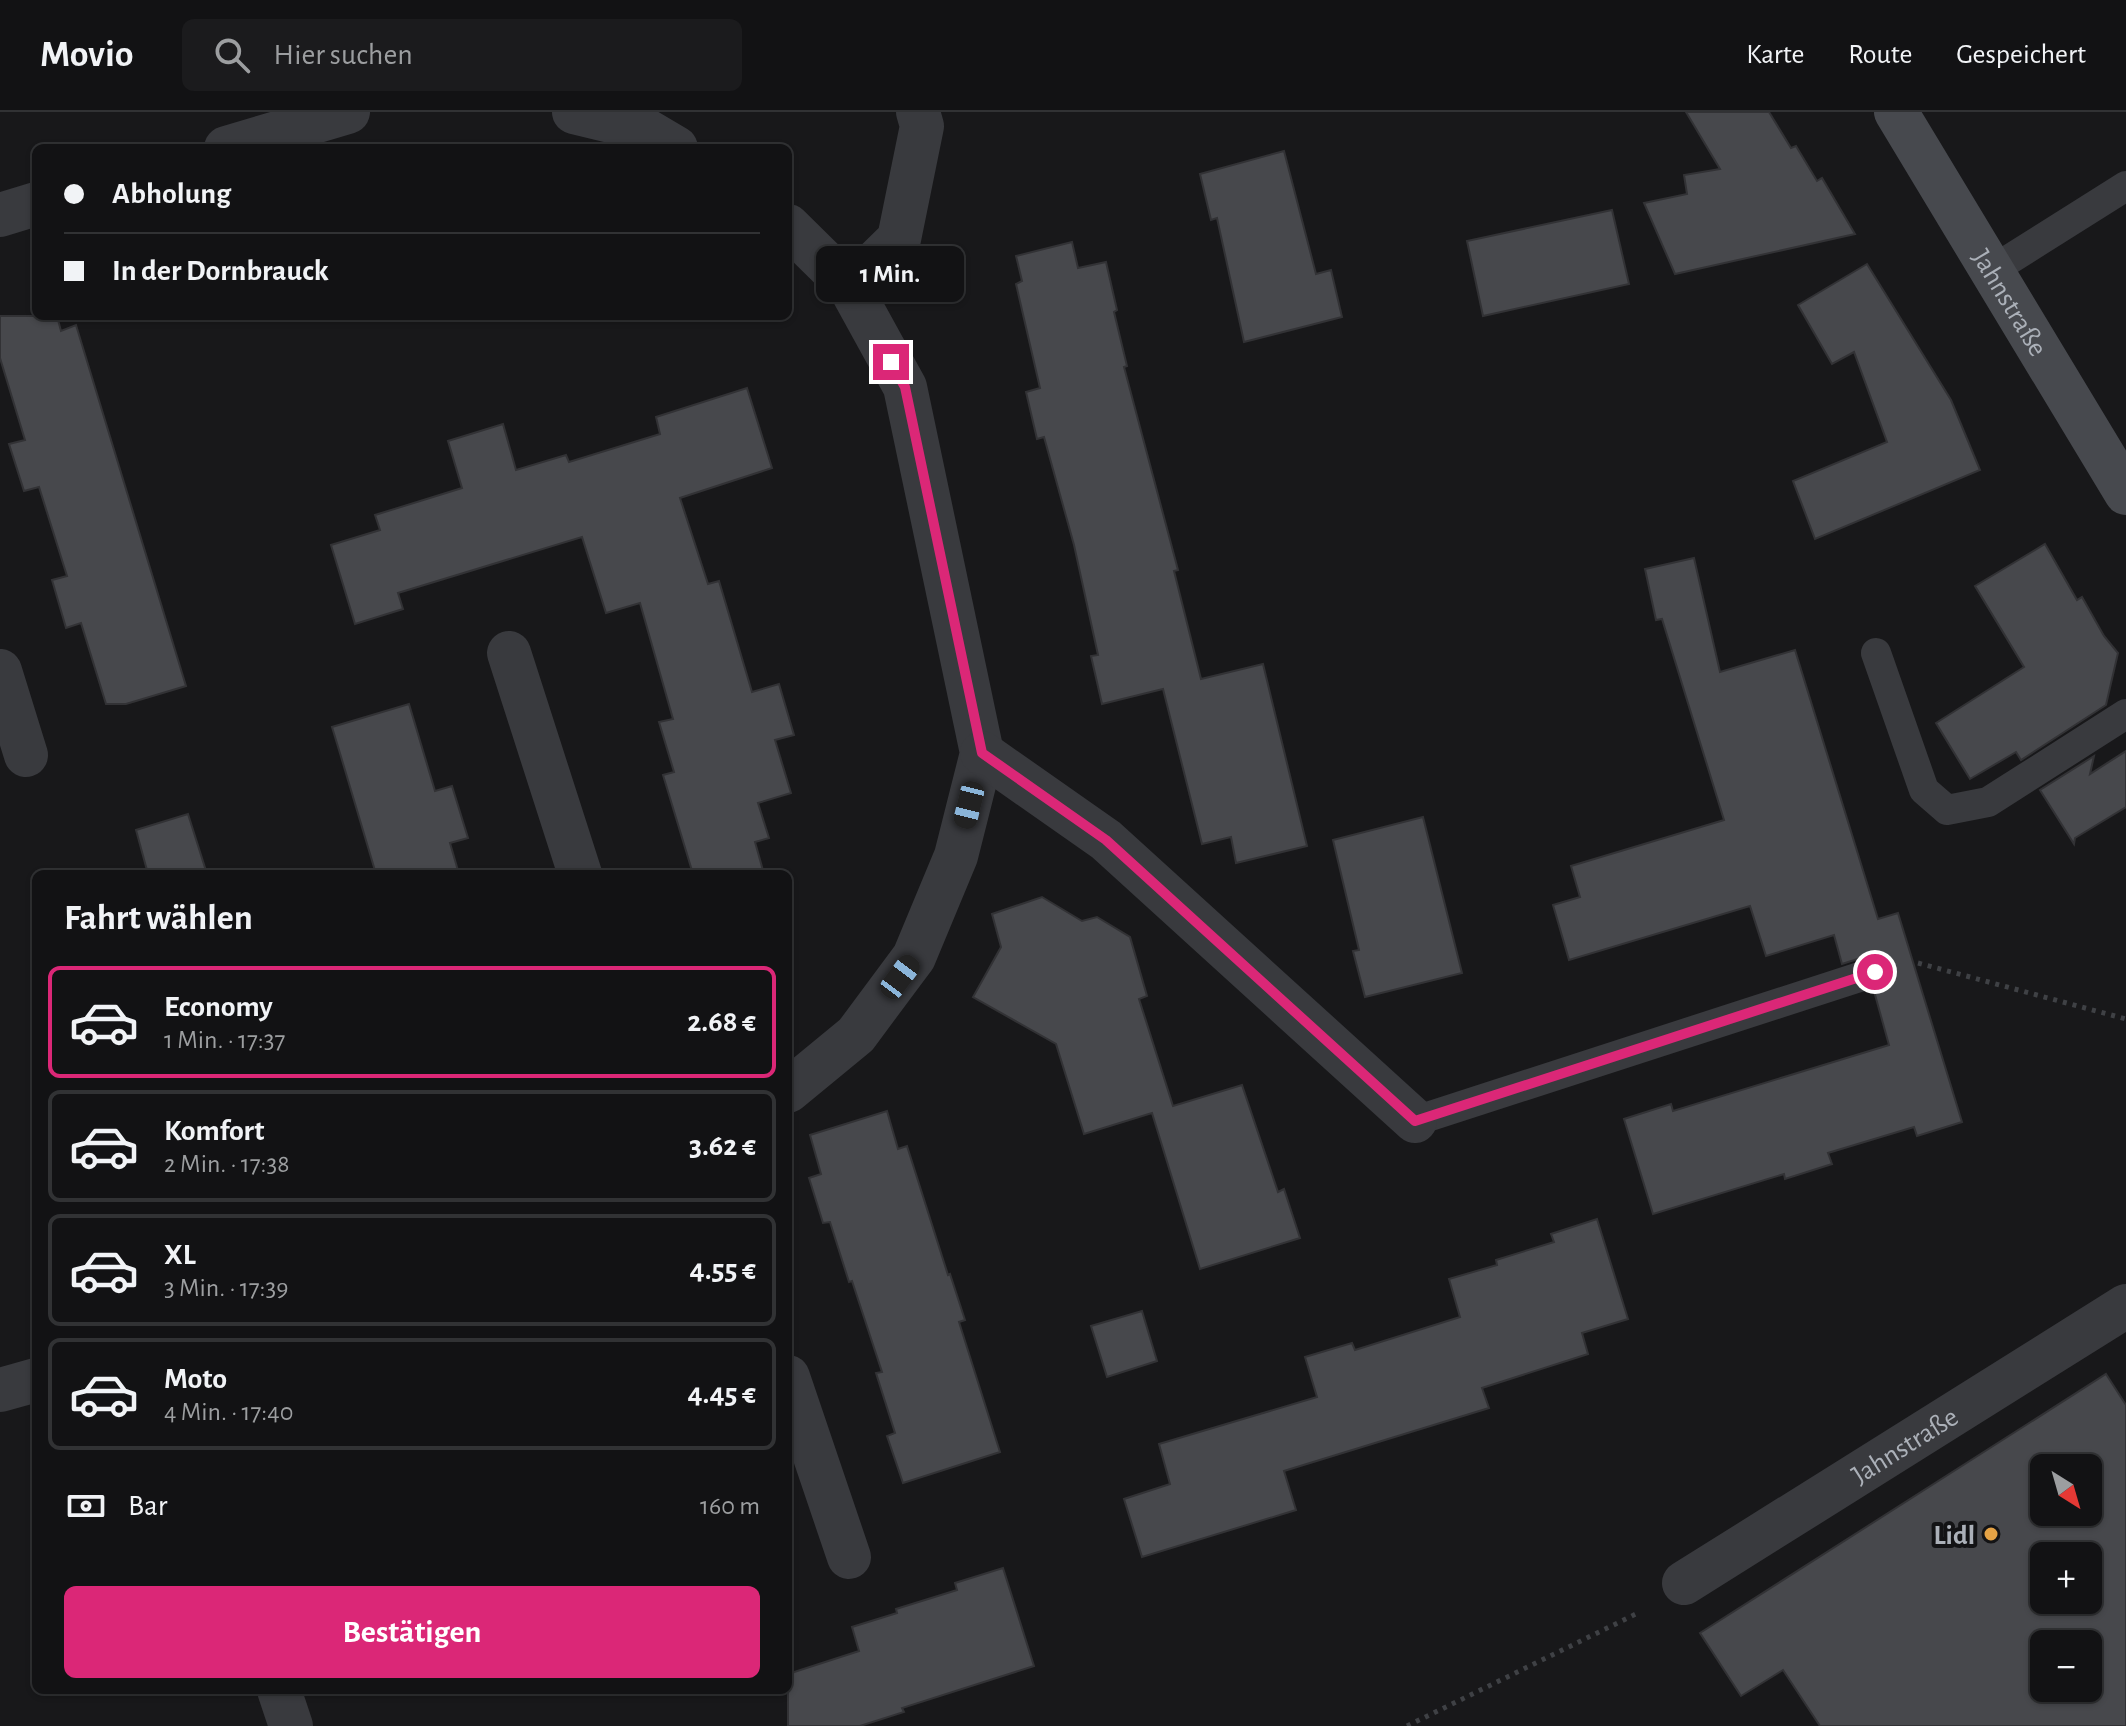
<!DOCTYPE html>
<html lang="de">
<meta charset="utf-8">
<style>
:root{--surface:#121214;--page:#1b1b1d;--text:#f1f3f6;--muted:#9c9ea0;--line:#313234;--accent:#db2777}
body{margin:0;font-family:"Alegreya Sans",sans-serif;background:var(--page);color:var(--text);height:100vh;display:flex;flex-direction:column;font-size:30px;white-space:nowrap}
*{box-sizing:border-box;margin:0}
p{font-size:26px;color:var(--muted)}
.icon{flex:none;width:44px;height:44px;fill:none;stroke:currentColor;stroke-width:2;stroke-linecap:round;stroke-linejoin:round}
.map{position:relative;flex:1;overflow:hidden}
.side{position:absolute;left:32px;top:758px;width:760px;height:824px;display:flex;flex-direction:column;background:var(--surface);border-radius:12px;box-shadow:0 2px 6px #0004,0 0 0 2px var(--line)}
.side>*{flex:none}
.guide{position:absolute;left:32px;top:32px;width:760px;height:176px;border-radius:12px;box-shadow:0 2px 6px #0004,0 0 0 2px var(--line);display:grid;align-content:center;height:176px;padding:0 32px;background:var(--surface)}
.needle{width:52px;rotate:143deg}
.tools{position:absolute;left:2030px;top:1342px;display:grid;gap:16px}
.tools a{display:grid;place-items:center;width:72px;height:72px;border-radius:12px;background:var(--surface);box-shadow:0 2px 6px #0004,0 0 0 2px var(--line);font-size:40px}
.end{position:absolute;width:36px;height:36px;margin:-18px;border:10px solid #db2777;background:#fff;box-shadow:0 0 0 4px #fff}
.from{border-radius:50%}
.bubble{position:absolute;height:56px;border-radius:12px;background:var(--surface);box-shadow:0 2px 6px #0004,0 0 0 2px var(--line);font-size:26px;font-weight:700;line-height:56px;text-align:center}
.car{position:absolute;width:24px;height:48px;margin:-24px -12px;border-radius:10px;box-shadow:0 0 6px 2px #0007;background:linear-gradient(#222 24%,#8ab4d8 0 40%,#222 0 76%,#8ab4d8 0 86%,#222 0)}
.guide b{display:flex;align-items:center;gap:28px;height:76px;font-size:30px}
.guide b+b{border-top:2px solid var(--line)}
.guide i{width:20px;height:20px;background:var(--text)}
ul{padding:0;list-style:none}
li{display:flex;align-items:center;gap:24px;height:112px;margin:0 16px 12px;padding:0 16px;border:4px solid var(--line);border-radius:12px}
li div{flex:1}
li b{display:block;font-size:30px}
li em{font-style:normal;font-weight:700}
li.on{border-color:var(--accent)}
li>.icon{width:72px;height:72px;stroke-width:1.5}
h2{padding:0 32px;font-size:36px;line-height:96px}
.pay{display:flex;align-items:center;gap:20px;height:88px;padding:0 32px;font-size:30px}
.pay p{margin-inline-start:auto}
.button{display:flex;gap:16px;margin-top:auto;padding:16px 32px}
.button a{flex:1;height:92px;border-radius:12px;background:var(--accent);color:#fff;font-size:32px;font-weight:700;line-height:92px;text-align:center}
header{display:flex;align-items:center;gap:48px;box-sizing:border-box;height:112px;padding:0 40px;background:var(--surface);border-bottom:2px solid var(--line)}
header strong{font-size:38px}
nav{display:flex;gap:44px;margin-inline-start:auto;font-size:28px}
.search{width:560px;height:72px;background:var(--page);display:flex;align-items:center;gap:20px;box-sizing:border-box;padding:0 28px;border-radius:12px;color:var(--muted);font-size:30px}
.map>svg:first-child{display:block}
.building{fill:#47484c;stroke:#323235;stroke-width:2;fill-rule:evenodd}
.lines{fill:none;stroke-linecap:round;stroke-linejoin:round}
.path{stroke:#3f4145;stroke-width:5;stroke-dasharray:4 6;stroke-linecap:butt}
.lane{stroke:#393a3e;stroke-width:30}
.street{stroke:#393a3e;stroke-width:44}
.secondary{stroke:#47494e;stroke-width:44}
.route{stroke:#db2777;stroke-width:10}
.poi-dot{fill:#e4a245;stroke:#131315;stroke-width:3}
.labels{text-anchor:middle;stroke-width:8;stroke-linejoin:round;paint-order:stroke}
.street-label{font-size:28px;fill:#abb0b8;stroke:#131315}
.poi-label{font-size:28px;font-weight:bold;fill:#abb0b8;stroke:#131315;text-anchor:end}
</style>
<header>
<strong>Movio</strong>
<div class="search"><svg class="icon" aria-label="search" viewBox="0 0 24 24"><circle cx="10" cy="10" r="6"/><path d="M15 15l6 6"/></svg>Hier suchen</div>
<nav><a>Karte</a><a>Route</a><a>Gespeichert</a></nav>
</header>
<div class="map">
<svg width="2126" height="1614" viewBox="0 0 2126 1614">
<rect width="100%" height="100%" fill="#18181a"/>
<!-- building -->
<g class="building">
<path d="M1686 0H1769L1791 36 1796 34 1817 69 1822 66 1855 122 1675 162 1644 91 1687 82 1684 63 1720 57Z"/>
<path d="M1284 39 1316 162 1331 158 1342 205 1244 230 1217 106 1211 108 1200 62Z"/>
<path d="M1612 98 1629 172 1483 204 1467 129Z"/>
<path d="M1072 130 1078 156 1106 150 1117 198 1114 200 1127 254 1124 255 1178 458 1174 459 1201 567 1263 552 1307 734 1236 751 1231 725 1202 732 1163 577 1102 592 1091 544 1098 543 1074 433 1044 325 1037 327 1026 280 1040 276 1016 172 1022 169 1016 144Z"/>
<path d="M1867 152 1951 288 1980 358 1815 427 1793 369 1887 330 1854 240 1832 252 1798 193Z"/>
<path d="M0 204H57L61 219 76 213 186 574 126 592H106L81 511 66 516 52 468 67 464 39 375 24 379 9 332 25 328 0 246Z"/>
<path d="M747 276 772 356 680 386 708 472 719 469 752 580 779 572 794 623 775 628 791 681 758 691 769 726 755 730 764 762H693L663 663 674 660 659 610 673 607 640 491 606 501 582 425 398 481 403 497 355 512 331 433 380 418 375 403 462 376 448 329 503 312 516 358 566 343 569 350 660 322 656 305Z"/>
<path d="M2045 432 2077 488 2082 485 2104 524 2118 541 2106 593 2021 648 2016 640 1970 667 1936 611 2024 555 1975 474Z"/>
<path d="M1694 446 1720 560 1795 538 1878 807 1898 801 1962 1010 1917 1024 1914 1015 1828 1041 1832 1052 1785 1067 1784 1062 1653 1102 1624 1007 1671 992 1673 999 1889 933 1874 879 1888 873 1892 864V855L1888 847 1880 843H1870L1842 852 1834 823 1766 844 1750 794 1569 848 1553 793 1580 785 1571 754 1724 708 1662 507 1656 508 1645 457Z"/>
<path d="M409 592 435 679 452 674 468 726 450 731 459 762H376L339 638 332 615Z"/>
<path d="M2126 639V695L2075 726 2074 732 2040 678 2094 644 2090 662Z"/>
<path d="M188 702 207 762H148L136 718Z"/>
<path d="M1423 705 1462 861 1365 885 1353 839 1359 838 1333 728Z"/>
<path d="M1042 785 1082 809 1097 805 1130 825 1147 884 1139 887 1173 994 1242 973 1278 1080 1284 1077 1300 1126 1200 1157 1152 1001 1084 1022 1056 932 973 885 1001 835 992 802Z"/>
<path d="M887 999 898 1037 907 1034 948 1163 950 1162 965 1208 959 1210 1000 1340 903 1371 887 1324 895 1321 876 1261 882 1260 852 1169 849 1170 830 1110 823 1111 809 1066 821 1062 810 1023Z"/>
<path d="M1597 1107 1628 1207 1582 1221 1588 1242 1482 1276 1489 1296 1284 1359 1296 1398 1142 1445 1124 1387 1170 1372 1159 1332 1317 1285 1305 1245 1352 1231 1355 1238 1460 1205 1449 1167 1497 1153 1496 1148 1554 1130 1551 1122Z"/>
<path d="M1142 1199 1157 1249 1107 1265 1091 1214Z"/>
<path d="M2106 1262 2126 1293V1614H1820L1783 1558 1741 1584 1700 1521ZM2044 1356H2088V1400H2044ZM2044 1444H2088V1488H2044ZM2044 1532H2088V1576H2044Z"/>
<path d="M1003 1456 1034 1554 902 1596 904 1600 860 1614H788V1562L859 1539 852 1515 897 1501 896 1497 957 1478 955 1471Z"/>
</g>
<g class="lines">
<!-- path -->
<g class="path">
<path d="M1918 851 2126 907"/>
<path d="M1407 1614 1640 1500"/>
</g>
<!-- lane -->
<g class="lane">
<path d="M1991 159 2126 74"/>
<path d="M1876 541 1924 678 1947 698 1988 690 2126 602"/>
<path d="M1415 1009 1875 860"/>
</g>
<!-- street -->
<g class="street">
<path d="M574 0 644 17 676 36"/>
<path d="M226 36 348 0"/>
<path d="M0 103 36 92"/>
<path d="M788 114 850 175 905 275 982 641 956 744 914 845 856 923 788 979"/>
<path d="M850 175 899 127 922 14 918 0"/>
<path d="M509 541 580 762"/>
<path d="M0 559 26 643"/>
<path d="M982 641 1106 728 1415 1009"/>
<path d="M788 1265 849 1445"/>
<path d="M0 1278 36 1268"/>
<path id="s1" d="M1684 1471 2126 1194"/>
<path d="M279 1578 291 1614"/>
</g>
<!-- secondary -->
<path class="secondary" id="s2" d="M1896 0 2126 381"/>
</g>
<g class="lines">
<!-- route -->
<path class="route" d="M891 250 905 275 982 641 1106 728 1415 1009 1875 860"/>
</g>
<!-- markers -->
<circle class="poi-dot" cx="1991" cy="1422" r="8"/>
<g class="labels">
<!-- street labels -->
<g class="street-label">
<text dy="10" stroke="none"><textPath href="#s2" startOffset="222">Jahnstraße</textPath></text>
<text dy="10" stroke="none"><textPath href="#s1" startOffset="260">Jahnstraße</textPath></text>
</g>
<!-- poi labels -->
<g class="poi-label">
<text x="1975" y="1432">Lidl</text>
</g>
</g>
</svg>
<div class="tools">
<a><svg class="needle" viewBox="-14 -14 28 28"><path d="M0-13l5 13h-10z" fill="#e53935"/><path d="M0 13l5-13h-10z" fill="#9c9ea0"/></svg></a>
<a>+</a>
<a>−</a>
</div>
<i class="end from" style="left:1875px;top:860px"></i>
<i class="end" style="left:891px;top:250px"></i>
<div class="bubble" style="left:816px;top:134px;width:148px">1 Min.</div>
<i class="car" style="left:969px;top:693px;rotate:194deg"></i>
<i class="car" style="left:900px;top:865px;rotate:37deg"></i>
<div class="guide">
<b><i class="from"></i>Abholung</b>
<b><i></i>In der Dornbrauck</b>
</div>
<section class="side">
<h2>Fahrt wählen</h2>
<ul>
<li class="on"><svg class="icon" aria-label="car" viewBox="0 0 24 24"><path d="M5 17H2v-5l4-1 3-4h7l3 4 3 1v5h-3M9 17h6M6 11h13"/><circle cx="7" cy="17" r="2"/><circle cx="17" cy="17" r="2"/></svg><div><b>Economy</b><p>1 Min. · 17:37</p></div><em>2.68 €</em></li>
<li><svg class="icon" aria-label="car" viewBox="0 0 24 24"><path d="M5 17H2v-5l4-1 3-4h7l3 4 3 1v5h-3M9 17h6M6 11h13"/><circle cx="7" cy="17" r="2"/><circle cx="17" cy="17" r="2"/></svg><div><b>Komfort</b><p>2 Min. · 17:38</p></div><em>3.62 €</em></li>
<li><svg class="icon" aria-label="car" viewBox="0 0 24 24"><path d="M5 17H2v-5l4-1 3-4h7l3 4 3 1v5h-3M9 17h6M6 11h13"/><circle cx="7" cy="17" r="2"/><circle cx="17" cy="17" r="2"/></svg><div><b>XL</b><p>3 Min. · 17:39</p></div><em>4.55 €</em></li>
<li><svg class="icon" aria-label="car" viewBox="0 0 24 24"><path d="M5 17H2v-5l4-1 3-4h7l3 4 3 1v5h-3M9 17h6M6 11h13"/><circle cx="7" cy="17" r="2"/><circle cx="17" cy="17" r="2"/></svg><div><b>Moto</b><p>4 Min. · 17:40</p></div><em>4.45 €</em></li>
</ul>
<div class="pay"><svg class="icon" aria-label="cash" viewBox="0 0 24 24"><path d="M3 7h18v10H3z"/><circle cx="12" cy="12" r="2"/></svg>Bar<p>160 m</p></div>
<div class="button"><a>Bestätigen</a></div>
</section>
</div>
